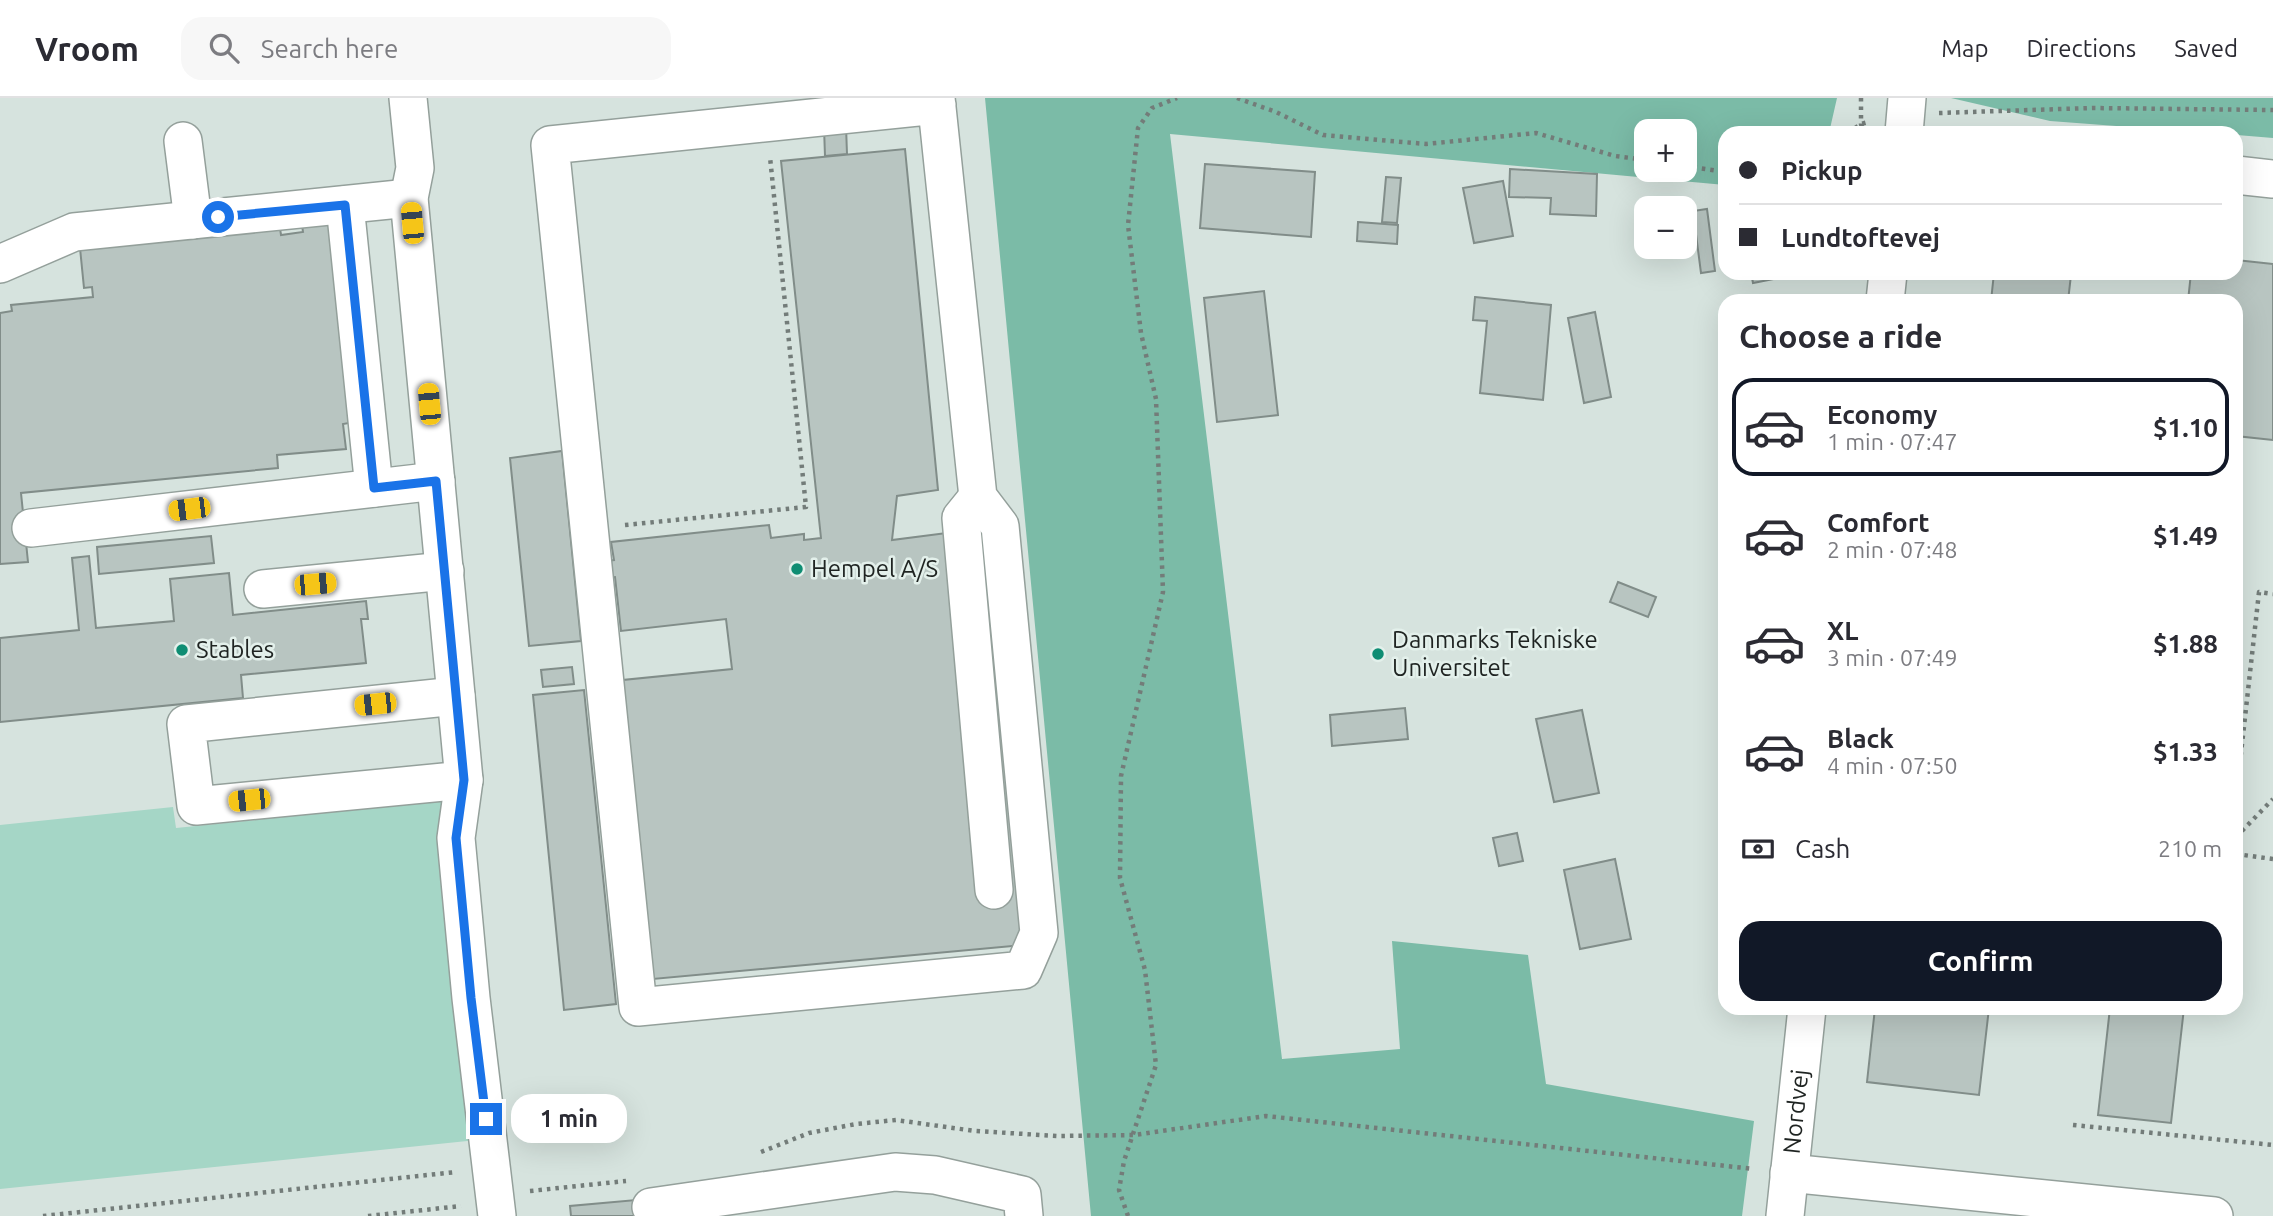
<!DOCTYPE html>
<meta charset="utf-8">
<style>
:root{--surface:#fff;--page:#f7f7f7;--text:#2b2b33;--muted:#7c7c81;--line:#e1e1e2;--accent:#111827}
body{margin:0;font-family:Ubuntu,sans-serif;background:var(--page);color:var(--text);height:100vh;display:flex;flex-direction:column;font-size:26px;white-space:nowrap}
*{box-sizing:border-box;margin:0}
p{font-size:23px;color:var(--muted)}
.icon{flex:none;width:38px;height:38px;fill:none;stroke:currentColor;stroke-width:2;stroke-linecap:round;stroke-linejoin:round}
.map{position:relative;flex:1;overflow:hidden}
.panel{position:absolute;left:1718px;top:196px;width:525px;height:721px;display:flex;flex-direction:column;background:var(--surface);border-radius:21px;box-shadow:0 7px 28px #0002}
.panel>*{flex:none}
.hud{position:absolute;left:1718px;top:28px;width:525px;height:154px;border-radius:21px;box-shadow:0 7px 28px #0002;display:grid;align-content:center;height:154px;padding:0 21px;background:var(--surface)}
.tools{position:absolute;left:1634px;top:21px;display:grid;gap:14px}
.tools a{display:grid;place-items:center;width:63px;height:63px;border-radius:14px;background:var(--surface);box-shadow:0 7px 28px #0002;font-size:35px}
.end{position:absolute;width:32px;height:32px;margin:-16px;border:9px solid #1a73e8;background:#fff;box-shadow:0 0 0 4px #fff}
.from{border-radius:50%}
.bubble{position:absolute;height:49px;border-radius:21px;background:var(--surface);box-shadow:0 7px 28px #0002;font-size:23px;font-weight:700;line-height:49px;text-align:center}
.car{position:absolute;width:21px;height:42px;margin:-21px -10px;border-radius:9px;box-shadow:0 0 5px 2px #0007;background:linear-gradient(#f5c518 24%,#345 0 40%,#f5c518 0 76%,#345 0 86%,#f5c518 0)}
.hud b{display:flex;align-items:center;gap:24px;height:66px;font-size:26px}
.hud b+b{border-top:2px solid var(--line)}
.hud i{width:18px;height:18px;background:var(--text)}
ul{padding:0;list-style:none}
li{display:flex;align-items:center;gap:21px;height:98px;margin:0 14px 10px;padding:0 7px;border:4px solid transparent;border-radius:21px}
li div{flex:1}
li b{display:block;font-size:26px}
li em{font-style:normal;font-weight:700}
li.active{border-color:var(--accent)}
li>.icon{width:63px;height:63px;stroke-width:1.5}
h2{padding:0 21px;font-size:32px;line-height:84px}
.pay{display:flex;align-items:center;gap:18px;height:77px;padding:0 21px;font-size:26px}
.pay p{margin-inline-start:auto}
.cta{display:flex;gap:14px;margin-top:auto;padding:14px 21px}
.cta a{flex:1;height:80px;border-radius:21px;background:var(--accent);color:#fff;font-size:28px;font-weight:700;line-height:80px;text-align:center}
header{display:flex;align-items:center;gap:42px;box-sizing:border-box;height:98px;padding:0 35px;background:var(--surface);border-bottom:2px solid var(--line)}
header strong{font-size:33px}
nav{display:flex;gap:38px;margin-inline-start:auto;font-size:24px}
.search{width:490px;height:63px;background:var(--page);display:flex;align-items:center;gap:18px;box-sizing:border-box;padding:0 24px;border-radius:21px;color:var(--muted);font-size:26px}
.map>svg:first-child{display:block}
.green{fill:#a5d6c6}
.forest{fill:#7bbba7;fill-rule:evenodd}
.building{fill:#b8c5c1;stroke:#818d89;stroke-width:2}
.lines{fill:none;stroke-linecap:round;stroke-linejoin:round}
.minor-casing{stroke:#94a09b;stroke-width:40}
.path{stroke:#737c79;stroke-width:4.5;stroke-dasharray:3.5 5;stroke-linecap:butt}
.minor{stroke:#fff;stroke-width:37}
.route{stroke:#1a73e8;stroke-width:9}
.poi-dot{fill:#0e8d73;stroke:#e3f0eb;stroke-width:2.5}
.labels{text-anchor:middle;stroke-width:5;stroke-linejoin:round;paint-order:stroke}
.poi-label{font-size:24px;fill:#1f2422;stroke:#e3f0eb;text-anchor:start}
.street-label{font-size:24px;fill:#1f2422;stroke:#e3f0eb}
</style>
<header>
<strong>Vroom</strong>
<div class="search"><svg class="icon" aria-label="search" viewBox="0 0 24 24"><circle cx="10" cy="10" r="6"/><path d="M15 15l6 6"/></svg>Search here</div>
<nav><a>Map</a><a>Directions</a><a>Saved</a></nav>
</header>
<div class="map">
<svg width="2273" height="1118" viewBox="0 0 2273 1118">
<rect width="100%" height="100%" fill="#d6e3de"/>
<!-- green -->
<path class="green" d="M442 703 477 1042 0 1091V727L173 709 176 730Z"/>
<!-- forest -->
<g class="forest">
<path d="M985 0H1837L1829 35H1726L1725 87 1170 36 1282 961 1400 951 1392 843 1528 857 1546 986 1754 1023 1742 1118H1091ZM1647 33H1685V72H1647Z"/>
<path d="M1951 0H2273V40L2237 37 2236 35H2209L2050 23Z"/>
</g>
<!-- building -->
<g class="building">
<path d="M823 0H845L847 56 825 58Z"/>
<path d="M905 51 938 392 897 398 892 442 985 430 1024 847 653 881 623 582 732 571 726 521 621 533 615 479 606 480 605 463 614 462 611 444 769 427 771 440 804 436V442L821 440 781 63Z"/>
<path d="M1205 66 1315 74 1311 139 1200 130Z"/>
<path d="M1510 71 1597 76 1596 118 1550 116 1551 100 1509 99Z"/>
<path d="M1386 79 1401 80 1397 125 1382 124Z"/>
<path d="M1503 83 1513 138 1474 145 1463 90Z"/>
<path d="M1707 111 1715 173 1701 175 1693 113Z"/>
<path d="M1358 124 1398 127 1397 146 1357 143Z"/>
<path d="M329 125 349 325 343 326 346 351 277 357 278 370 21 395 28 464 0 466V215L12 213 11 207 93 199 92 189 84 190 80 150 280 130 281 137 303 134 302 127Z"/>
<path d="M2236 162 2273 166V342L2236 338V203H2188L2191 175H2236Z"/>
<path d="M1751 175H1783L1784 179 1753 185Z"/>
<path d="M1994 175 2071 177 2068 203H1991Z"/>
<path d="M1264 193 1278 317 1217 324 1204 200Z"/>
<path d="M1475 199 1551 207 1543 302 1480 295 1487 223 1473 222Z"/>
<path d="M1595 214 1611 299 1584 305 1568 220Z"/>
<path d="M562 353 581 543 529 548 510 360Z"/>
<path d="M211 438 214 465 99 476 97 449Z"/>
<path d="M89 458 96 530 174 523 170 481 229 475 233 517 366 503 368 521H361L366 565 241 577 243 600 0 624V540L79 532 72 460Z"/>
<path d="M1618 484 1656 499 1648 519 1610 504Z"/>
<path d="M572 569 574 586 543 589 541 572Z"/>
<path d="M584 592 616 906 564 912 533 597Z"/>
<path d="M1405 610 1408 641 1332 648 1330 617Z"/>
<path d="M1582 612 1599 695 1554 704 1536 621Z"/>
<path d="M1517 735 1523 763 1499 768 1493 740Z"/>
<path d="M1615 761 1631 841 1580 851 1564 772Z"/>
<path d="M1875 910H1989L1979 997 1867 984Z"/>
<path d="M2110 910H2184L2171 1025 2098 1017Z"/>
<path d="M636 1102 638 1118H571L570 1108Z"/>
</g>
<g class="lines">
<defs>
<g id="minor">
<path d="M408 0 415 70 409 100 464 682 456 740 471 900 497 1118"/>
<path d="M936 0 978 399 1000 428 1039 835 1023 872 638 909 550 47 937 7"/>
<path d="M1904 35 1907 0"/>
<path d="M183 43 193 122"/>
<path d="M2236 77 2273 81"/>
<path d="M345 107 374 390"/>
<path d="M0 166 74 134 409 100"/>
<path d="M1885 203 1888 175"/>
<path d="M978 399 961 420 994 792"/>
<path d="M31 430 436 383"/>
<path d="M263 491 445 473"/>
<path d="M456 598 186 626 196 708 464 682"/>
<path d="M1789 1075 2214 1118"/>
<path d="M651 1109 895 1074 935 1077 1022 1097 1024 1118"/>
<path id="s1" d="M1785 1118 1807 910"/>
</g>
</defs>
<!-- minor casing -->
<use href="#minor" class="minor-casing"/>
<!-- path -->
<g class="path">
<path d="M1237 0 1276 14 1323 37 1426 46 1536 35 1615 58 1647 62"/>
<path d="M1861 0V26L1864 35"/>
<path d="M1939 15 2092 10 2273 12"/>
<path d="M1848 35 1861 26 1868 24"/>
<path d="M1685 68 1726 74"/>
<path d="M625 427 806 409 770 59"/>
<path d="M2236 700 2259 494 2273 496"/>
<path d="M2236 739 2273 701"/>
<path d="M2236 756 2273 761"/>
<path d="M2073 1027 2273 1047"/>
<path d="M761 1054 809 1035 856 1026 896 1022 975 1033 1058 1038 1134 1037 1266 1018 1754 1071"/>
<path d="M530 1093 626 1083"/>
<path d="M43 1118 456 1074"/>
<path d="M368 1118 461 1108"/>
<path d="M1128 1118 1119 1092 1124 1063 1156 967 1145 872 1120 780 1121 678 1163 494 1156 301 1141 235 1128 127 1138 30 1152 10 1177 0"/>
</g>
<!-- minor -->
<use href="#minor" class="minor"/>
</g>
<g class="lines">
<!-- route -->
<path class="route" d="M218 119 345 107 374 390 436 383 464 682 456 740 471 900 486 1021"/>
</g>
<!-- markers -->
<g class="poi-dot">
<circle cx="797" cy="471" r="7"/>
<circle cx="182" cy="552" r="7"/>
<circle cx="1378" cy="556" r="7"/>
</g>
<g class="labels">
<!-- poi labels -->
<g class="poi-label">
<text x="811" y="479">Hempel A/S</text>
<text x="1392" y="550">Danmarks Tekniske<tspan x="1392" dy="28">Universitet</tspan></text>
<text x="196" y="560">Stables</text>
</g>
<!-- street labels -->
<g class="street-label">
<text dy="8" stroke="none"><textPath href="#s1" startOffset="105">Nordvej</textPath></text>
</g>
</g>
</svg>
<div class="tools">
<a>+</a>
<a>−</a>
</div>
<i class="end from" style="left:218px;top:119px"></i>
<i class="end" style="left:486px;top:1021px"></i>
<div class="bubble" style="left:511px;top:996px;width:116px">1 min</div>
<i class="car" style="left:412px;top:125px;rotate:355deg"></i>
<i class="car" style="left:429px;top:306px;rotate:355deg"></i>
<i class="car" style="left:189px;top:411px;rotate:263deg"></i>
<i class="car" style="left:315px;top:486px;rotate:85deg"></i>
<i class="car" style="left:375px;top:606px;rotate:264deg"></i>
<i class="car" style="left:249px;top:702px;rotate:264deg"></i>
<div class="hud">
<b><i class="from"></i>Pickup</b>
<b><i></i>Lundtoftevej</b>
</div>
<section class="panel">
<h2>Choose a ride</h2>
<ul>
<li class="active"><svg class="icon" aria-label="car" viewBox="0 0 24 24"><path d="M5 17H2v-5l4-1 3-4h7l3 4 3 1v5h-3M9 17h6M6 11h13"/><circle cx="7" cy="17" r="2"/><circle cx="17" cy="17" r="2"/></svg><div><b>Economy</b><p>1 min · 07:47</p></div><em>$1.10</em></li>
<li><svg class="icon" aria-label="car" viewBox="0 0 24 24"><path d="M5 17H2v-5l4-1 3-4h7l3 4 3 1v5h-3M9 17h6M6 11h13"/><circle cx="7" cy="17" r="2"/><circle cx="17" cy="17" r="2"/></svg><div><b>Comfort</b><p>2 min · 07:48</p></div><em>$1.49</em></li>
<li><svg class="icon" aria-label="car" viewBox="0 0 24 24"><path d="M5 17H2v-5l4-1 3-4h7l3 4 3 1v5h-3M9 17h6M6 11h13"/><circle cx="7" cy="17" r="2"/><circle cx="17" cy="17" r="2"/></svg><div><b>XL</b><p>3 min · 07:49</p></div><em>$1.88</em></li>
<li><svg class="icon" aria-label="car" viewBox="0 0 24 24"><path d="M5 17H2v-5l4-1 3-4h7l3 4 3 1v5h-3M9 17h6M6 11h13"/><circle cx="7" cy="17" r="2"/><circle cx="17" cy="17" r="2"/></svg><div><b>Black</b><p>4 min · 07:50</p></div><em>$1.33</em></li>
</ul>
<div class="pay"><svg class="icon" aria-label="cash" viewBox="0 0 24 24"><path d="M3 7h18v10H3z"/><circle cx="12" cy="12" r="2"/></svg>Cash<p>210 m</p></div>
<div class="cta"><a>Confirm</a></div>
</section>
</div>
